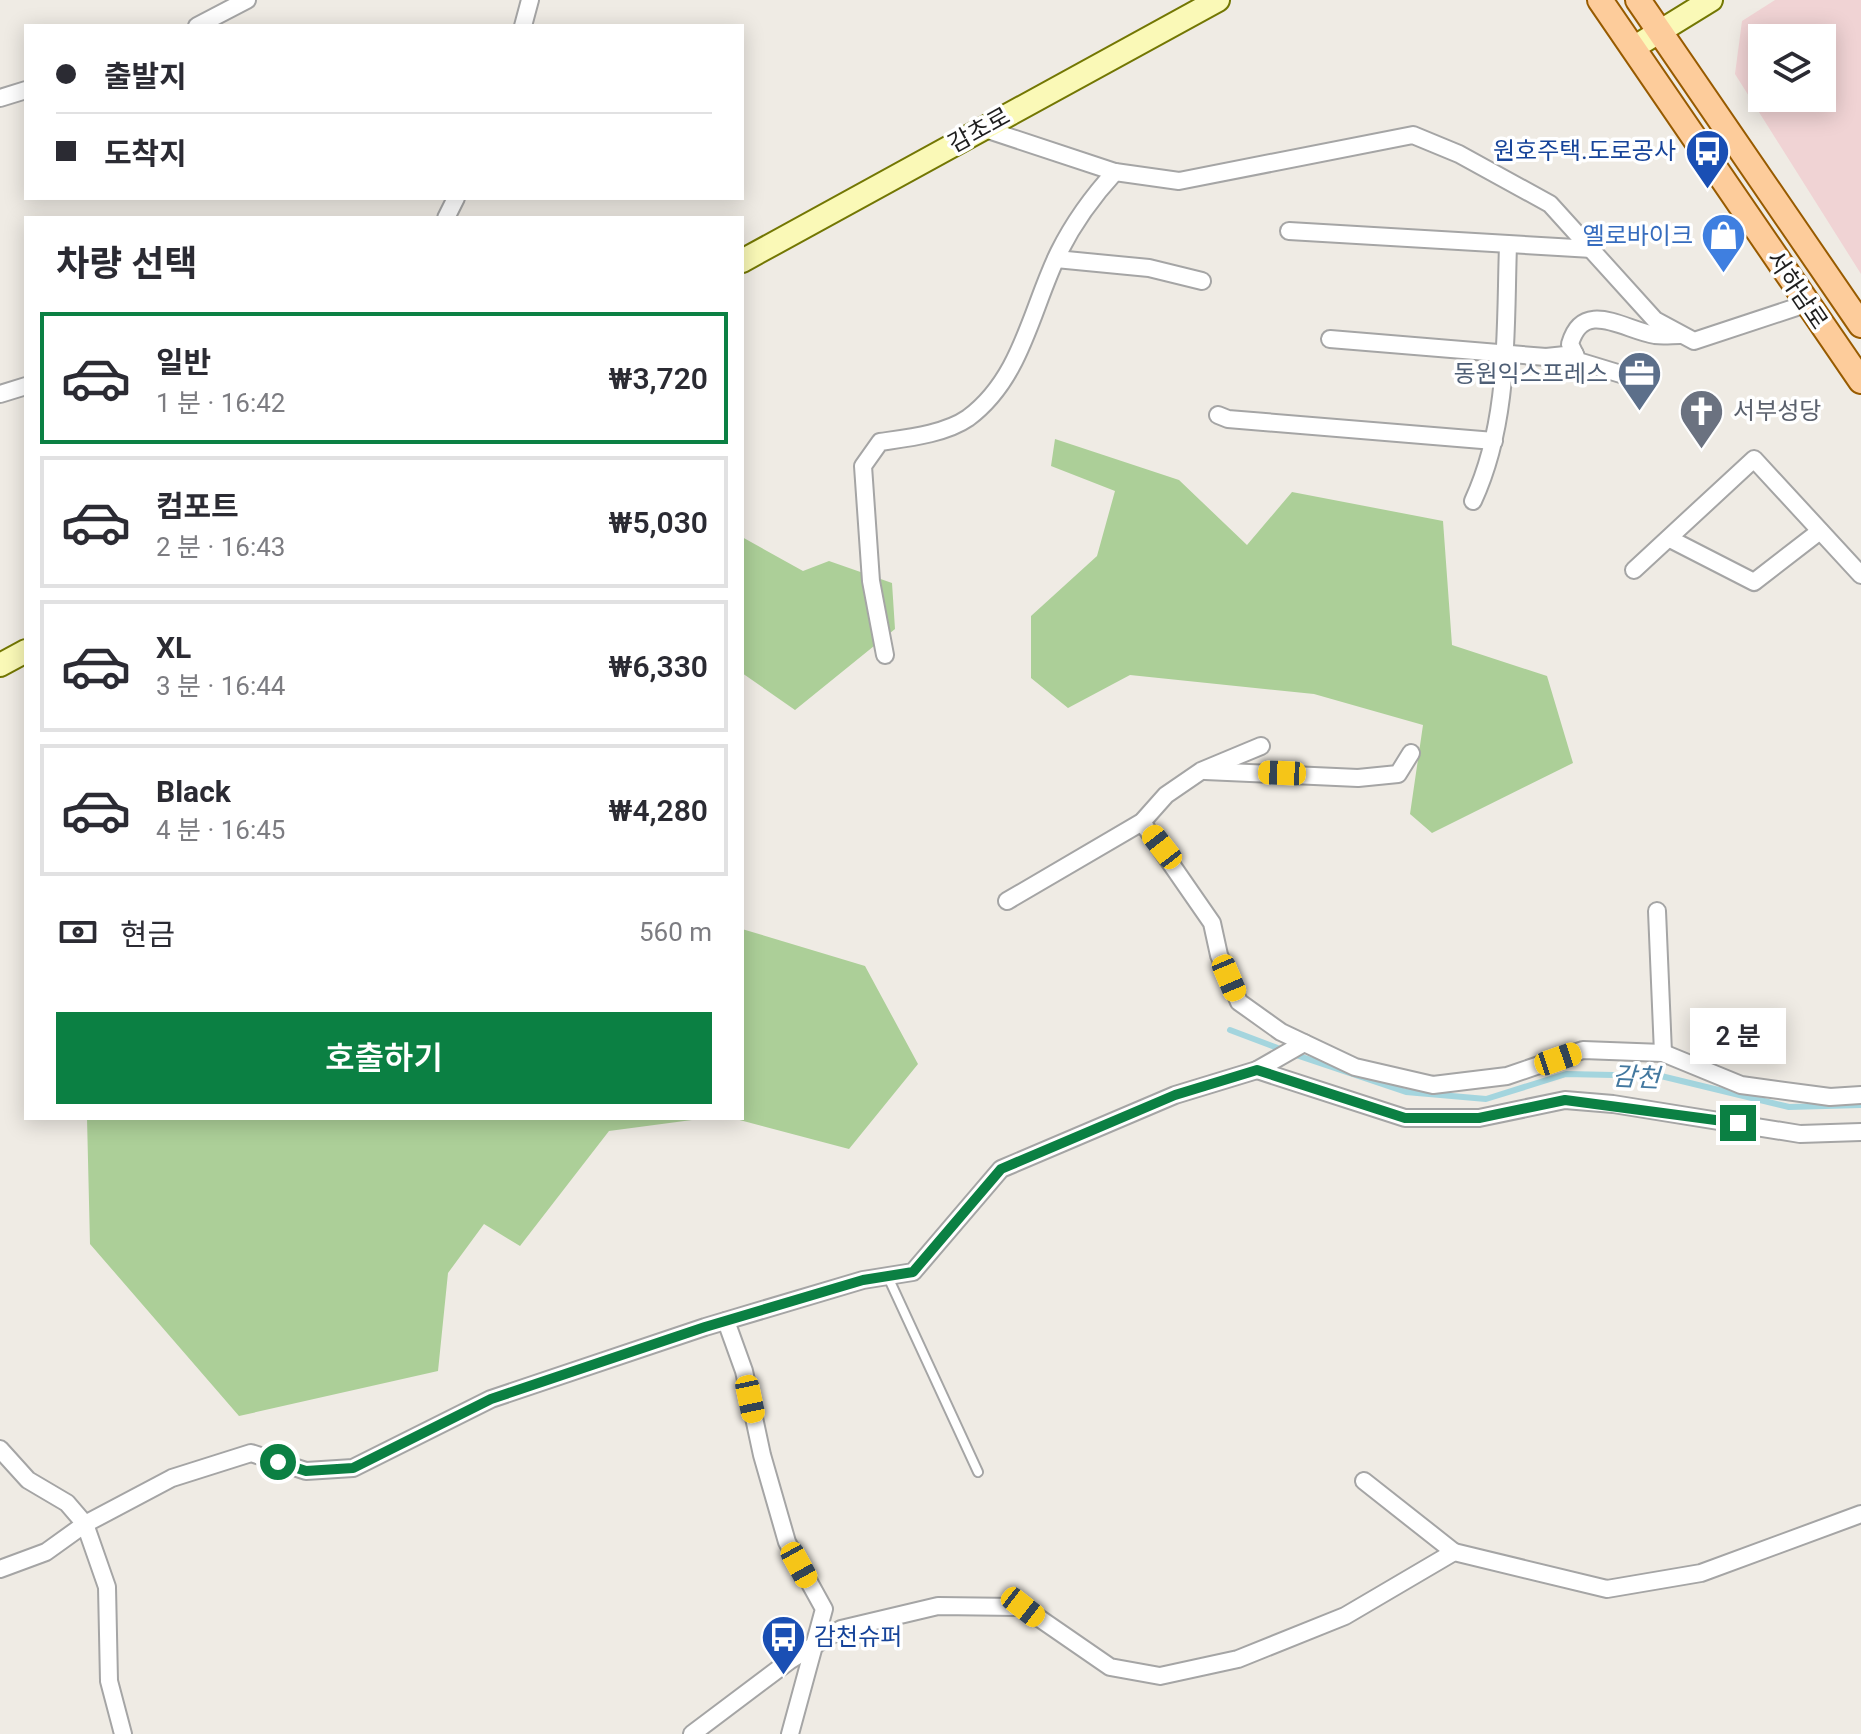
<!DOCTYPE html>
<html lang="ko">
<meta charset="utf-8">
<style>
:root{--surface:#fff;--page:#f7f7f7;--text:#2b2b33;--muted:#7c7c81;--line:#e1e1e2;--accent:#0b8043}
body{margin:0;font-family:Roboto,"Noto Sans KR",sans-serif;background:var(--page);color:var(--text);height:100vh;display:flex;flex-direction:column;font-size:30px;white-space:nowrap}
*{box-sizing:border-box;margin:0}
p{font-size:26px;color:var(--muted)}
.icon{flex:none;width:44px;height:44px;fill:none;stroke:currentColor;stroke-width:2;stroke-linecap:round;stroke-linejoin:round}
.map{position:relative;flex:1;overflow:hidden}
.details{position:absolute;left:24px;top:216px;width:720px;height:904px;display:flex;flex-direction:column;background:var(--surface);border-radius:0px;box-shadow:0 4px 20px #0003}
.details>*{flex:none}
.banner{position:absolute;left:24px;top:24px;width:720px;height:176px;border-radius:0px;box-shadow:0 4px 20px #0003;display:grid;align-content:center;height:176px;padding:0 32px;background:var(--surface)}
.fabs{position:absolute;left:1748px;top:24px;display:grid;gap:16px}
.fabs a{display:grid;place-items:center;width:88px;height:88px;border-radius:0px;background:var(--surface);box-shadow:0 4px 20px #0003;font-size:40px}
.end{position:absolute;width:36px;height:36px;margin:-18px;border:10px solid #0b8043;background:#fff;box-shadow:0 0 0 4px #fff}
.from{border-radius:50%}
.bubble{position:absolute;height:56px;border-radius:0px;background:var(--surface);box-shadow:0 4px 20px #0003;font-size:26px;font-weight:600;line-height:56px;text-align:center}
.car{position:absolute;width:24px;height:48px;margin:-24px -12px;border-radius:10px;box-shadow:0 0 6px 2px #0007;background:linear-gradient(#f5c518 24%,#345 0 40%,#f5c518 0 76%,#345 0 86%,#f5c518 0)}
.banner b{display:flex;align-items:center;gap:28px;height:76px;font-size:30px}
.banner b+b{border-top:2px solid var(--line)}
.banner i{width:20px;height:20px;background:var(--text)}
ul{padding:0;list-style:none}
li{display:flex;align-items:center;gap:24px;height:132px;margin:0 16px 12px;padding:0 16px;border:4px solid var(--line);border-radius:0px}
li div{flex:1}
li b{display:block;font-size:30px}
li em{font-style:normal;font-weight:600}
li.selected{border-color:var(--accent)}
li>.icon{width:72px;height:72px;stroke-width:1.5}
h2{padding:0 32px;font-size:36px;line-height:96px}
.pay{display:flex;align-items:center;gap:20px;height:88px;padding:0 32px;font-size:30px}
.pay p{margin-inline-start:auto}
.action{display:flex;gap:16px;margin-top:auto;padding:16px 32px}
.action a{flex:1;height:92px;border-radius:0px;background:var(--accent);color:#fff;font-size:32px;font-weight:600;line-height:92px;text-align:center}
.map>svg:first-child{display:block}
.commercial{fill:#f0d3d4;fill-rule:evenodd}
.forest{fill:#accf98}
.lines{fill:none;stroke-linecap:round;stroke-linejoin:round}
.stream{stroke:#a4d5de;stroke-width:6}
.lane-casing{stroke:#a5a5a5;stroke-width:12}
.street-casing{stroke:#a5a5a5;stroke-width:20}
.secondary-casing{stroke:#737703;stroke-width:26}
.primary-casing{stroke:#985b00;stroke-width:28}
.lane{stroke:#fff;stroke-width:8}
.street{stroke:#fff;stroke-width:16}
.secondary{stroke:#faf9b7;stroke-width:22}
.primary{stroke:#fdcc9b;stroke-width:24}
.route{stroke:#0b8043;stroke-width:10}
.labels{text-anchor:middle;stroke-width:7;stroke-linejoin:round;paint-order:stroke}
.street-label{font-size:24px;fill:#1e1e1e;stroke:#fff}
.transit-label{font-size:24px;fill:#164399;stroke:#fff;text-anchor:end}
.shop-label{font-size:24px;fill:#366cbe;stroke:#fff;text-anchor:end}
.service-label{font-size:24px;fill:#4e5e75;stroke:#fff;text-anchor:end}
.worship-label{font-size:24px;fill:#5b616d;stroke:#fff;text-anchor:start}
.water-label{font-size:26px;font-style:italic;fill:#43789f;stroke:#fff}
</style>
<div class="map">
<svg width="1861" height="1734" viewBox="0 0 1861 1734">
<rect width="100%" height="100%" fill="#efebe4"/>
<!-- commercial -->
<path class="commercial" d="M1775 0H1861V274L1735 74 1742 21ZM1762 38H1822V98H1762Z"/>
<!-- forest -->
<g class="forest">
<path d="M1055 439 1179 480 1247 545 1292 492 1443 521 1452 645 1547 676 1573 763 1432 833 1410 814 1423 725 1314 694 1130 675 1068 708 1031 678V616L1097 556 1115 491 1051 466Z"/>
<path d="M742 537 803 571 829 561 892 583 895 629 795 710 742 673Z"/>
<path d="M742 929 865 966 918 1064 849 1149 732 1118H742Z"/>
<path d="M87 1118H707L609 1131 520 1246 484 1224 448 1273 438 1371 239 1416 90 1244Z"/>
</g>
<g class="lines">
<!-- stream -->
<g class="stream">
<path d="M1230 1030 1283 1050"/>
<path d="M1293 1054 1406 1092 1486 1099 1566 1074 1661 1076 1789 1107 1861 1105"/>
</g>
<defs>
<path id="lane" d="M888 1277 978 1472"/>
<g id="street">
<path d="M197 26 247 0"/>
<path d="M523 26 530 0"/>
<path d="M0 98 26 90"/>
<path d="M982 128 1115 172 1179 181 1413 135 1459 154 1550 204 1655 320 1694 341 1806 304"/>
<path d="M446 218 456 198"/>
<path d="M1289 231 1592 249"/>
<path d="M1056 259 1149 268 1202 281"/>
<path d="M1330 339 1546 357 1575 354"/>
<path d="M1624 375 1578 361 1570 344C1583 298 1624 330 1655 335 1663 336 1672 335 1680 335"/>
<path d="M0 394 26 386"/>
<path d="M1218 415 1228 419 1494 441"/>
<path d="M1473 501C1510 421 1505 332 1508 245"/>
<path d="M1670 539 1754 582 1820 531"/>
<path d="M1634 570 1754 459 1861 575"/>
<path d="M885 655 871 581 863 466 880 442C907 438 945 434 968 418 1022 378 1031 309 1059 252 1074 222 1092 197 1115 172"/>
<path d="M1205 771 1358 778 1398 774 1411 753"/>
<path d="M1142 822 1212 923 1219 955 1239 1002 1281 1032 1355 1067 1433 1085 1507 1076 1583 1050 1663 1053 1741 1085 1830 1097 1861 1095"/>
<path d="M1007 901 1142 822 1166 795 1201 771 1261 746"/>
<path d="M1657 911 1663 1053"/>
<path d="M1257 1070 1405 1118H1479L1565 1100 1613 1104 1800 1134 1861 1132"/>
<path d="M726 1321 744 1371 762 1455 787 1542 824 1609 790 1734"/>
<path d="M0 1449 28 1480 67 1503 85 1524 107 1587 109 1681 123 1734"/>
<path d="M1364 1481 1454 1552"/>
<path d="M0 1569 46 1552 85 1524 172 1478 251 1453 306 1471 353 1468 491 1399 705 1327 863 1280 913 1272 1001 1169 1175 1095 1257 1070 1304 1043"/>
<path d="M692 1734 789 1661 841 1629 938 1606 1023 1607 1110 1667 1160 1676 1238 1659 1345 1616 1454 1552 1607 1589 1701 1573 1861 1514"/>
</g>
<g id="secondary">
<path d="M1633 48 1711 0"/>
<path d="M742 261 1218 0"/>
<path d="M0 665 26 651"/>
</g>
<g id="primary">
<path d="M1600 0 1861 381"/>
<path d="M1638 0 1861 325"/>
</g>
</defs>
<!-- lane casing -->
<use href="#lane" class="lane-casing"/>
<!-- street casing -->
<use href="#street" class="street-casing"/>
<!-- secondary casing -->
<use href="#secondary" class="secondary-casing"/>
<!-- primary casing -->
<use href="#primary" class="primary-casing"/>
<!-- lane -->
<use href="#lane" class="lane"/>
<!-- street -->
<use href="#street" class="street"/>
<!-- secondary -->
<use href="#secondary" class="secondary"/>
<!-- primary -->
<use href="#primary" class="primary"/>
</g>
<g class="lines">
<!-- route -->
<path class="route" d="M278 1462 306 1471 353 1468 491 1399 705 1327 863 1280 913 1272 1001 1169 1175 1095 1257 1070 1405 1118H1479L1565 1100 1738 1123"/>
</g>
<!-- icons -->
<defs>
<symbol id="bus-pin" viewBox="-11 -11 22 30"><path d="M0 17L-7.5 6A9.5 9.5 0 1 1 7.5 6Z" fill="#1a4fb4" stroke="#fff"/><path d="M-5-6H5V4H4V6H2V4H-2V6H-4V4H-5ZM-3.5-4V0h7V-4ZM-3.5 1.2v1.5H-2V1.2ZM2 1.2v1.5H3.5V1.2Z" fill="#fff"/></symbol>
<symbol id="shop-pin" viewBox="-11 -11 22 30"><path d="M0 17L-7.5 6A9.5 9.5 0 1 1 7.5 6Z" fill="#3f7fe0" stroke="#fff"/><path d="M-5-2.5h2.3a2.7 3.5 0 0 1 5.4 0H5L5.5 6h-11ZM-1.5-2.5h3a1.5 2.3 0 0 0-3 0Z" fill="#fff"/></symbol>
<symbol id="office-pin" viewBox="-11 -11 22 30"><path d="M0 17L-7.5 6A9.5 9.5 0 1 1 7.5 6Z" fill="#5c6f8a" stroke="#fff"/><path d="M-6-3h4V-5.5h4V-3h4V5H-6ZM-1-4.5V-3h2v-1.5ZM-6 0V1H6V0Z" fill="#fff"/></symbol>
<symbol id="church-pin" viewBox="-11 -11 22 30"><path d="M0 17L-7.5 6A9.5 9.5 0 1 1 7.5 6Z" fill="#6b7280" stroke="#fff"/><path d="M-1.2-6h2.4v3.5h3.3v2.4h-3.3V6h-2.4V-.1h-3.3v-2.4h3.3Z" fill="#fff"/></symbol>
</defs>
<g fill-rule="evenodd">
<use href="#bus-pin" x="1682" y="126" width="51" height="69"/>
<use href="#shop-pin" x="1698" y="210" width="51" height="69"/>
<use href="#office-pin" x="1614" y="348" width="51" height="69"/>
<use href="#church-pin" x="1676" y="386" width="51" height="69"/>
<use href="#bus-pin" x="758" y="1612" width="51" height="69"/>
</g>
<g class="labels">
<!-- street labels -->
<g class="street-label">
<text transform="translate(979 130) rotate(-29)" y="8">감초로</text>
<text transform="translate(1797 290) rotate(56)" y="8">서하남로</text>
</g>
<!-- transit labels -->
<g class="transit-label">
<text x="1676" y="159">원호주택.도로공사</text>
<text x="814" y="1645" text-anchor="start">감천슈퍼</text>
</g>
<!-- shop labels -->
<g class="shop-label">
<text x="1693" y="244">옐로바이크</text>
</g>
<!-- service labels -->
<g class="service-label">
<text x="1608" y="382">동원익스프레스</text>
</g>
<!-- worship labels -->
<g class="worship-label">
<text x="1733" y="419">서부성당</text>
</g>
<!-- water labels -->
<g class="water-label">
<text transform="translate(1636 1077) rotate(3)" y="9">감천</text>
</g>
</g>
</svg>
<div class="fabs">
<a><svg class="icon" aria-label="layers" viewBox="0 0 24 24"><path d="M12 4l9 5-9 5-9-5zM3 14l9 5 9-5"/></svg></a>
</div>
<i class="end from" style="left:278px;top:1462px"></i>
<i class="end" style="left:1738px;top:1123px"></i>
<div class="bubble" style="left:1690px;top:1008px;width:96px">2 분</div>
<i class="car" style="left:1282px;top:773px;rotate:272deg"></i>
<i class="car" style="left:1162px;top:847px;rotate:322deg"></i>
<i class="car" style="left:1229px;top:978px;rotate:157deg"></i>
<i class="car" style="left:1558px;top:1059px;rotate:71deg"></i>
<i class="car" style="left:750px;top:1399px;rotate:168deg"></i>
<i class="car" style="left:799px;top:1565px;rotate:151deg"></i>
<i class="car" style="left:1023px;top:1607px;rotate:128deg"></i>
<div class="banner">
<b><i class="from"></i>출발지</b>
<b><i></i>도착지</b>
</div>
<section class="details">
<h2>차량 선택</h2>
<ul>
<li class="selected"><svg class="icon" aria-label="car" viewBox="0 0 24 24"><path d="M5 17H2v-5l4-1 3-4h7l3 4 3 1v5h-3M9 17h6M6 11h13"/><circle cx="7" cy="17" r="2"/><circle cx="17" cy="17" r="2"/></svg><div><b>일반</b><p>1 분 · 16:42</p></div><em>₩3,720</em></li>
<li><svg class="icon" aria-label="car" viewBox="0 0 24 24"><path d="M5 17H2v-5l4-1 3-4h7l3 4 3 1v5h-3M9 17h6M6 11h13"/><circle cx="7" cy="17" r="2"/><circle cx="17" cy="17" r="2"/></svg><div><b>컴포트</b><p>2 분 · 16:43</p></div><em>₩5,030</em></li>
<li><svg class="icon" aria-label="car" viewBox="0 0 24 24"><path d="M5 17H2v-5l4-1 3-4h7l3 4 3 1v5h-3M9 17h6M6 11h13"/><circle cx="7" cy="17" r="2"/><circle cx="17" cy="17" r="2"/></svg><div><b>XL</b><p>3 분 · 16:44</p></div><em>₩6,330</em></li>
<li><svg class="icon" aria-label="car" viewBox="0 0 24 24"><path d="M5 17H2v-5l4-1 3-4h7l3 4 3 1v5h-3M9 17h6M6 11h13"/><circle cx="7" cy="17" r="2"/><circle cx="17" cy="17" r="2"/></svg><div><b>Black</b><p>4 분 · 16:45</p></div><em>₩4,280</em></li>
</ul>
<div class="pay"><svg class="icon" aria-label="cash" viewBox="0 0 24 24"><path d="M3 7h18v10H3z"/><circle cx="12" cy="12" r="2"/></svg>현금<p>560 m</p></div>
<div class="action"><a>호출하기</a></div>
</section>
</div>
